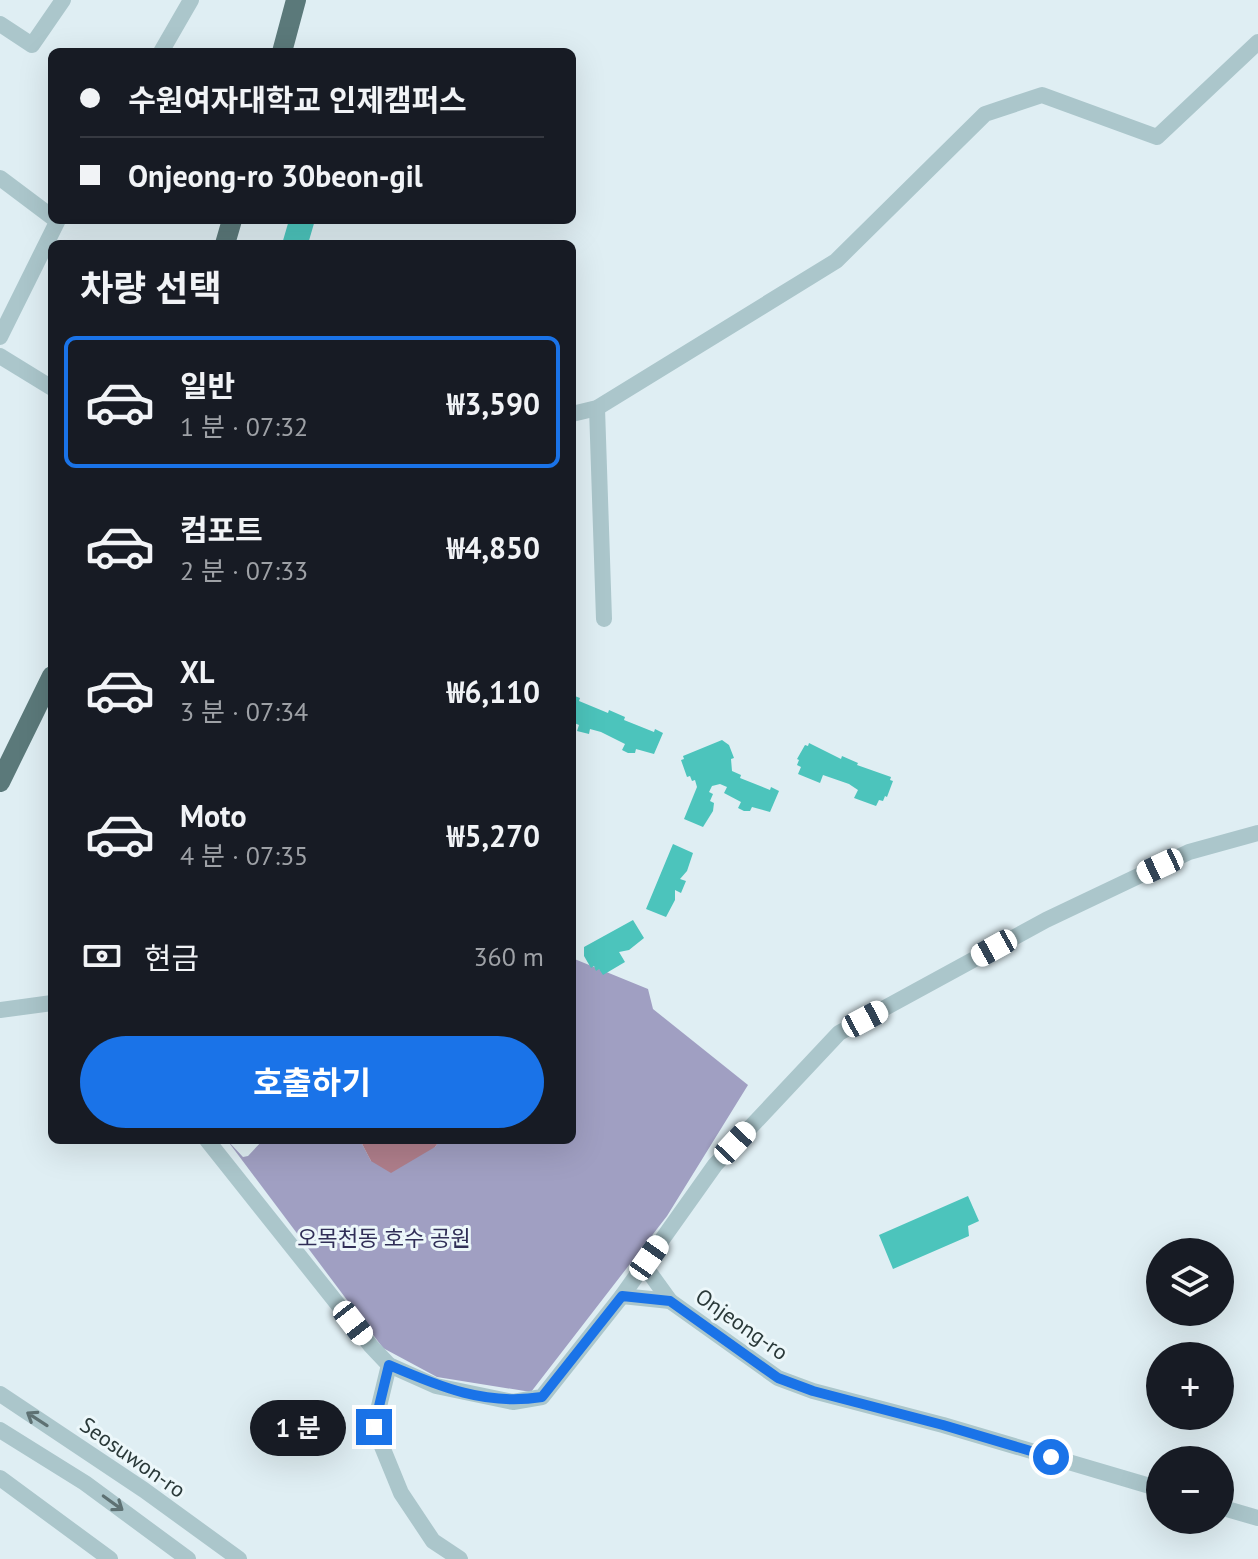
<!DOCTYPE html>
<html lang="ko">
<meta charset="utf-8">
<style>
:root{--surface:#171b24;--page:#242831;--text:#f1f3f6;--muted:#9ea1a6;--line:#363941;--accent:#1a73e8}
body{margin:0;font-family:"PT Sans","Noto Sans KR",sans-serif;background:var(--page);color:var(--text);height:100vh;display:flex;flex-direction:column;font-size:30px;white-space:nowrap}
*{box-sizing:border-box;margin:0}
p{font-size:26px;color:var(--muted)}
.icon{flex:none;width:44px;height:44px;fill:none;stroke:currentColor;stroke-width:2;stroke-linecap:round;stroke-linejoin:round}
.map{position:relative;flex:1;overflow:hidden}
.panel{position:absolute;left:48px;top:240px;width:528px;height:904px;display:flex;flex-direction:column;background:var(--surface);border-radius:12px;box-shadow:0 8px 32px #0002}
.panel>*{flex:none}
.hud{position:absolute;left:48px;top:48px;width:528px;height:176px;border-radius:12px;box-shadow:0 8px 32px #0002;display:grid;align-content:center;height:176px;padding:0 32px;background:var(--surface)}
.fabs{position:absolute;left:1146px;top:1238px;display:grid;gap:16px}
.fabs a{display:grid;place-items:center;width:88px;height:88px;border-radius:50%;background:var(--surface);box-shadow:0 8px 32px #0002;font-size:40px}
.end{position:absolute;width:36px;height:36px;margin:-18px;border:10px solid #1a73e8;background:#fff;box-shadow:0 0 0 4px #fff}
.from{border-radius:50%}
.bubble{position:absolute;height:56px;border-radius:28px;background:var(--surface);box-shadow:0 8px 32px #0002;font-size:26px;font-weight:700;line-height:56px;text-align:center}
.car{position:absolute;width:24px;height:48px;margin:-24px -12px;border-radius:10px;box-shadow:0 0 6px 2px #0007;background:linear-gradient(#fff 24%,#345 0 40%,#fff 0 76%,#345 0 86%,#fff 0)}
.hud b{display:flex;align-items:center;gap:28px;height:76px;font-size:30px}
.hud b+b{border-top:2px solid var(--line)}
.hud i{width:20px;height:20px;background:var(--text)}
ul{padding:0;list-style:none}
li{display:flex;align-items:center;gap:24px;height:132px;margin:0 16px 12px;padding:0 16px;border:4px solid transparent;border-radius:12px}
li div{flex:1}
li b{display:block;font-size:30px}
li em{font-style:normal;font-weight:700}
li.current{border-color:var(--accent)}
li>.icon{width:72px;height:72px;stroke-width:1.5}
h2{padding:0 32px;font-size:36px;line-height:96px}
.pay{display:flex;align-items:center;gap:20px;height:88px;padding:0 32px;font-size:30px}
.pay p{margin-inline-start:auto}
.cta{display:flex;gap:16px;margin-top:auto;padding:16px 32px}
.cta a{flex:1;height:92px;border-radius:48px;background:var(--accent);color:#fff;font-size:32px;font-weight:700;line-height:92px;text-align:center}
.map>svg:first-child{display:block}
.green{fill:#a09fc2}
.water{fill:#af7e8b}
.building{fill:#4cc4bc}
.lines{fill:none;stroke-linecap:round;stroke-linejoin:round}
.minor{stroke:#abc6cb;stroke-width:16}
.major{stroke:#5b797a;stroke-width:20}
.oneway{stroke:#5e7173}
.route{stroke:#1a73e8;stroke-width:10}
.labels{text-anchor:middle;stroke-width:6;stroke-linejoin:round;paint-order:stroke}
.park-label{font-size:22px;fill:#302e57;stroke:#ecf7fa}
.street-label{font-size:22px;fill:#2a3939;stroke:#ecf7fa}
</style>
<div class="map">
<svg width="1258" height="1559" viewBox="0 0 1258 1559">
<rect width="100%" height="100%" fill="#dfeef3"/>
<!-- green -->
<path class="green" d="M572 958 648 989 653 1009 748 1085 667 1216 531 1392 437 1377 383 1348 227 1140 243 1157 248 1156 263 1140H360L371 1161 435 1147 440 1140H572Z"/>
<!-- water -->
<path class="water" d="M360 1140H440L435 1147 391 1173 371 1161Z"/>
<!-- building -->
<g class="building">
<path d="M289 220H315L308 244H282Z"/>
<path d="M572 695 580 698 579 701 608 713 609 710 625 717 624 720 654 732 655 729 663 733 654 754 636 749 635 753H628L622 750 625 744 601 732 590 729 589 734 577 731 579 725 572 722Z"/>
<path d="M722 740 729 745 734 758 731 759 732 771 741 775 740 778 770 790 771 787 779 791 770 812 752 807 750 811H744L738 808 741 802 724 793 727 787 720 784 712 786 709 792 713 794 710 801 714 803 713 811 703 827 684 819 697 787 695 780 692 781 690 776 687 777 681 760 684 759 683 756Z"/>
<path d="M809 743 841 759 842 756 858 763 857 765 891 777 890 780 893 781 887 797 885 796 883 801 879 800 876 806 854 798 858 790 849 784 823 775 820 783 798 774 801 767 797 765 799 760 797 759 805 745 808 746Z"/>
<path d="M673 844 693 853 687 871 680 879 686 881 681 893 675 890V900L666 917 646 909Z"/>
<path d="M633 920 644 938 629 950 619 952 625 962 603 975 599 969 596 971 594 966 591 968 584 956V947Z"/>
<path d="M968 1196 979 1221 968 1226 969 1236 893 1269 879 1235Z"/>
</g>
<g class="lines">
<!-- minor -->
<g class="minor">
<path d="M0 24 32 45 63 0"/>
<path d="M161 52 191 0"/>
<path d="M0 178 52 217"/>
<path d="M0 337 58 220"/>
<path d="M0 356 52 388"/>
<path d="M597 408 604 619"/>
<path d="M572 414 597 408 836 261 985 114 1042 95 1157 137 1258 42"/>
<path d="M0 1010 52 1003"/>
<path d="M207 1140 371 1346 389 1365 436 1386 513 1402 542 1397 622 1296 715 1165 839 1033 1046 920 1189 852 1258 833"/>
<path d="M644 1265 670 1301"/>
<path d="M622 1296 670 1301 778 1378 813 1391 943 1425 1160 1489"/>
<path d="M389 1365 374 1427 401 1493 433 1541 460 1559"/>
<path d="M0 1394 144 1490 239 1559"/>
<path d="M0 1430 85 1483 188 1559"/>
<path d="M0 1478 110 1559"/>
<path d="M1220 1507 1258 1518"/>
</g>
<!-- major -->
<g class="major">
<path d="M282 52 296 0"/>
<path d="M225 244 232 220"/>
<path d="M0 782 52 676"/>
</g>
</g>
<!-- one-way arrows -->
<defs><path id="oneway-shaft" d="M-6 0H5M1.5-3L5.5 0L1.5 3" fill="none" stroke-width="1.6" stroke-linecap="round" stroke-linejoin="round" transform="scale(2)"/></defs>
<g class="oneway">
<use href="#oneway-shaft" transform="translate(37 1419) rotate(-147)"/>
<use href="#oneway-shaft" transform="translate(113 1503) rotate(36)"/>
</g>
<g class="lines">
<!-- route -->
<path class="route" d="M374 1427 389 1365C440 1387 486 1406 542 1397L622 1296 670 1301 778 1378 813 1391 943 1425 1051 1457"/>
</g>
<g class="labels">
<!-- park labels -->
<g class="park-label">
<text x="384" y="1246">오목천동 호수 공원</text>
</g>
<!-- street labels -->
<g class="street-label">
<text transform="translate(742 1324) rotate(35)" y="8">Onjeong-ro</text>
<text transform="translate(133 1457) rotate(35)" y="8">Seosuwon-ro</text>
</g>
</g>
</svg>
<div class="fabs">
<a><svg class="icon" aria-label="layers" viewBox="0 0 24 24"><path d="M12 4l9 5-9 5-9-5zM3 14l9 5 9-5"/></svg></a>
<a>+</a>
<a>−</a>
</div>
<i class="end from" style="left:1051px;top:1457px"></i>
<i class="end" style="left:374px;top:1427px"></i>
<div class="bubble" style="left:250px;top:1400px;width:96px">1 분</div>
<i class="car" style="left:1160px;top:866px;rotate:245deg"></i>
<i class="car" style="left:994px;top:948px;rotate:241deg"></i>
<i class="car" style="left:865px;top:1019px;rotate:62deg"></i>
<i class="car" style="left:735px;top:1143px;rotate:43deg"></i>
<i class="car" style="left:649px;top:1258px;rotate:35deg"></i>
<i class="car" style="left:353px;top:1323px;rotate:142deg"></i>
<div class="hud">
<b><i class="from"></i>수원여자대학교 인제캠퍼스</b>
<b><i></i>Onjeong-ro 30beon-gil</b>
</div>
<section class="panel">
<h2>차량 선택</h2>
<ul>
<li class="current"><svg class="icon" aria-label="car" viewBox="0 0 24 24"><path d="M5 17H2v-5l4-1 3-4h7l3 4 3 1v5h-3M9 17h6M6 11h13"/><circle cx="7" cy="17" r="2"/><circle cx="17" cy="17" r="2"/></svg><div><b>일반</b><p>1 분 · 07:32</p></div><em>₩3,590</em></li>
<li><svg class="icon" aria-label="car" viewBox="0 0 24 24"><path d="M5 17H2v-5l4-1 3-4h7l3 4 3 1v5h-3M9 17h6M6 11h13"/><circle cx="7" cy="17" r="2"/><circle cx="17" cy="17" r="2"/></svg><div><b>컴포트</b><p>2 분 · 07:33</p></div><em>₩4,850</em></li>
<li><svg class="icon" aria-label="car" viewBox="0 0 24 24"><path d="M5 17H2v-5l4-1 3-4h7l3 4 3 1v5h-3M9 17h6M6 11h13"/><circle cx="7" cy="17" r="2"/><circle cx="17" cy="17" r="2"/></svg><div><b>XL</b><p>3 분 · 07:34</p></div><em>₩6,110</em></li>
<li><svg class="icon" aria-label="car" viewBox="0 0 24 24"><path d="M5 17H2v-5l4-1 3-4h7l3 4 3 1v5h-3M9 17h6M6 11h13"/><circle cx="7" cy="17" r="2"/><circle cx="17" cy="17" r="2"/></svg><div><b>Moto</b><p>4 분 · 07:35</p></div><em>₩5,270</em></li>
</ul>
<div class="pay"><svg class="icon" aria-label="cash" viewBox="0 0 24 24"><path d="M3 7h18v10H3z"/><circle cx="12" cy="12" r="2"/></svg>현금<p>360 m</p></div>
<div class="cta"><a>호출하기</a></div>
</section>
</div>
